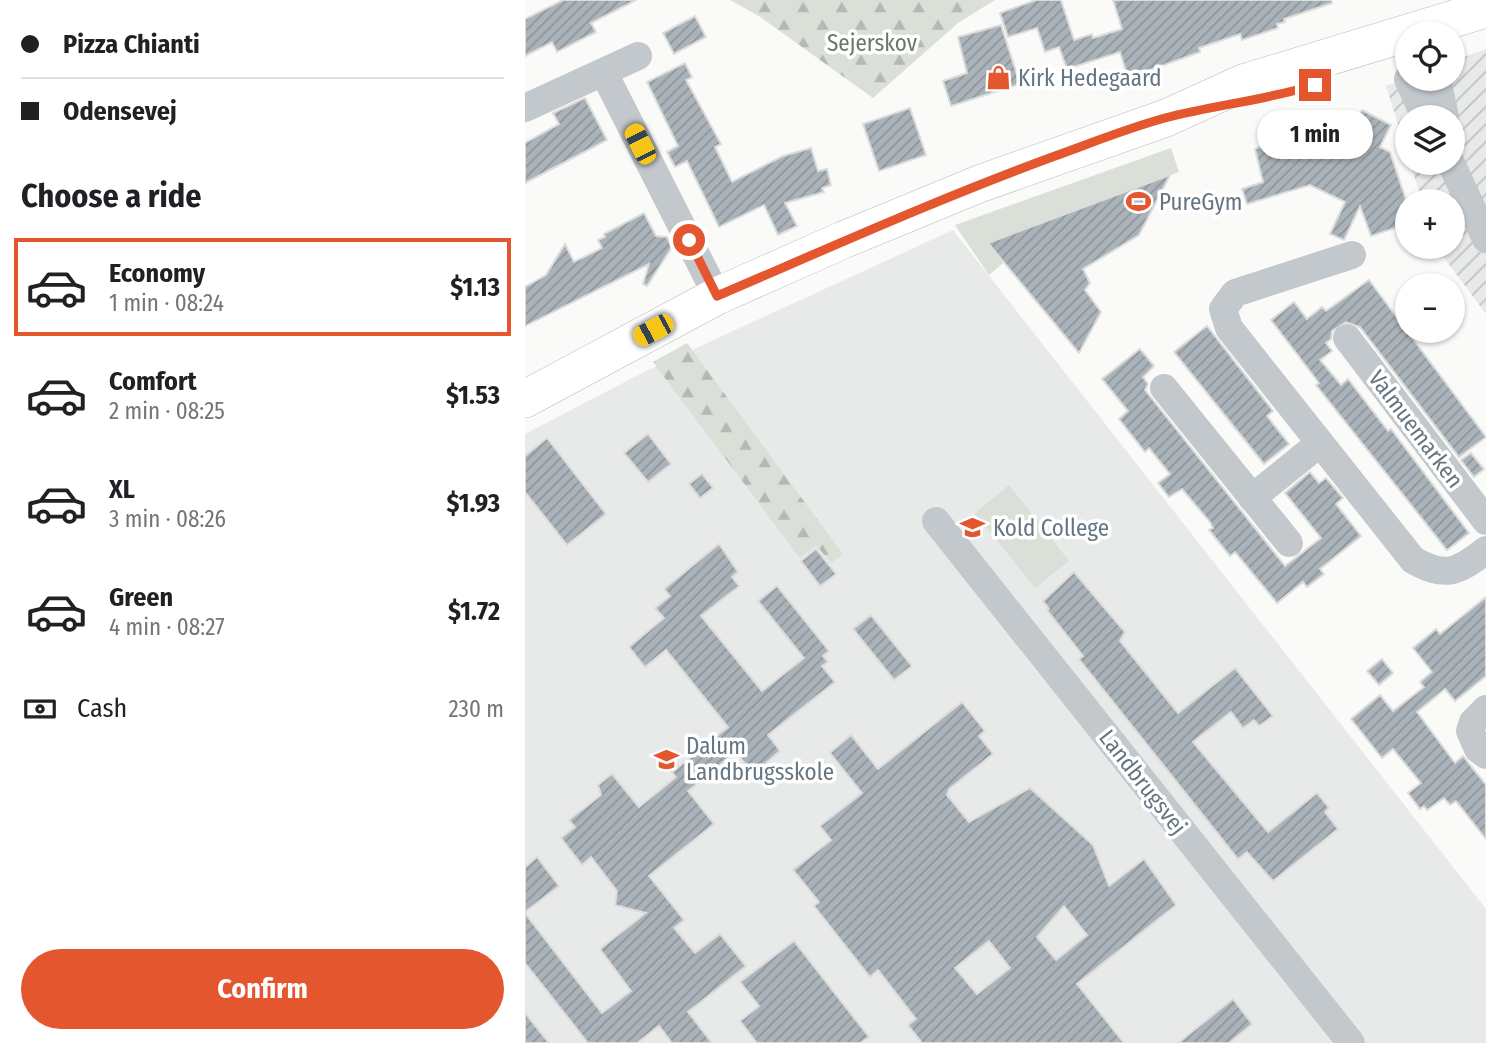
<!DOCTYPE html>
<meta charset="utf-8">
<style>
:root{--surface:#fff;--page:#f2f2f2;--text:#202124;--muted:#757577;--line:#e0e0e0;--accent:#e4572e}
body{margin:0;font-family:"Fira Sans Condensed",sans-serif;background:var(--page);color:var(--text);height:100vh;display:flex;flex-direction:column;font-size:26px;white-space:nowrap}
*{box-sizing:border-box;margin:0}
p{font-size:23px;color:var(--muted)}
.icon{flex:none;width:38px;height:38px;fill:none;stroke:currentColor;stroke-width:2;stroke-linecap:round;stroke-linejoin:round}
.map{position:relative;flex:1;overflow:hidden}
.sheet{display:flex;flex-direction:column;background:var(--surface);width:525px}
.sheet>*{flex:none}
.hud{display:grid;align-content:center;height:154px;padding:0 21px;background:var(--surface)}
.fabs{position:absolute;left:870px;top:21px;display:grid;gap:14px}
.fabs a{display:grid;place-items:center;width:70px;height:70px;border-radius:50%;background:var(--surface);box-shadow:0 2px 5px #0004;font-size:35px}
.end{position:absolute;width:32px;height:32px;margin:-16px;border:9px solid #e4572e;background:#fff;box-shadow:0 0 0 4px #fff}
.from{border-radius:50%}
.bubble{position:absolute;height:49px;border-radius:24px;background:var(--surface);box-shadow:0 2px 5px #0004;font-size:23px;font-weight:700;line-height:49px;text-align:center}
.car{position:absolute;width:21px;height:42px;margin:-21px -10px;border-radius:9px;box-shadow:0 0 5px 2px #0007;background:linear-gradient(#f5c518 24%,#345 0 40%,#f5c518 0 76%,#345 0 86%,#f5c518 0)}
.hud b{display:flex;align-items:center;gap:24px;height:66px;font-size:26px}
.hud b+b{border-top:2px solid var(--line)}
.hud i{width:18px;height:18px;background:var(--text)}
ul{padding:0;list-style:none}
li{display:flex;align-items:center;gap:21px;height:98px;margin:0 14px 10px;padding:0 7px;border:4px solid transparent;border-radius:0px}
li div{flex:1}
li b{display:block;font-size:26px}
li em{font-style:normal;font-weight:700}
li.on{border-color:var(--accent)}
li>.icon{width:63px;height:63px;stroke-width:1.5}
h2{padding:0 21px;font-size:32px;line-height:84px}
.pay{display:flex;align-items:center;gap:18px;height:77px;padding:0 21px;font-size:26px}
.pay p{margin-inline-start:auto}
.button{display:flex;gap:14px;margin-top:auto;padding:14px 21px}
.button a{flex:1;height:80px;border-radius:42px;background:var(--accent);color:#fff;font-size:28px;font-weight:700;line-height:80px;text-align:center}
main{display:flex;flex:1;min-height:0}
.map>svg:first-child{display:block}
.built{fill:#e8e9e9}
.industrial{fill:url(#industrial-furrows)}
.grass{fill:#dadfd7}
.forest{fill:url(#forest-firs)}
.building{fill:url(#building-hatch);stroke:#dcdcda;stroke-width:2;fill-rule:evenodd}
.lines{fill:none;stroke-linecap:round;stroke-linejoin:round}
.major-casing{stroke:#b5babe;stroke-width:38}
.minor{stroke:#c3c8cc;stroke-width:28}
.major{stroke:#fff;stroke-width:37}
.route{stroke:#e4572e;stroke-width:9}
.labels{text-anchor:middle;stroke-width:7;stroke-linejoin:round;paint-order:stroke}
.park-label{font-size:23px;fill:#687a64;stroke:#fff}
.poi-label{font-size:23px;fill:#657683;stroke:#fff;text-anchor:start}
.street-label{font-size:23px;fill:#657683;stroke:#fff}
</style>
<main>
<section class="sheet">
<div class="hud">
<b><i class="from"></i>Pizza Chianti</b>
<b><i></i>Odensevej</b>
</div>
<h2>Choose a ride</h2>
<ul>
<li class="on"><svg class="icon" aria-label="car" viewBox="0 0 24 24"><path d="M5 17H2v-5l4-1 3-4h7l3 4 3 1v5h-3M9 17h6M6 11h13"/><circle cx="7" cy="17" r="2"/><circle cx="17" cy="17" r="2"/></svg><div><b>Economy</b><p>1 min · 08:24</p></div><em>$1.13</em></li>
<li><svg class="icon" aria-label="car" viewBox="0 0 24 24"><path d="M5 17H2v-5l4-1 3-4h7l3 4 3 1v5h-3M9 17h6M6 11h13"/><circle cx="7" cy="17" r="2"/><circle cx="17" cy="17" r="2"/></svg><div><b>Comfort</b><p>2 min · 08:25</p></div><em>$1.53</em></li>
<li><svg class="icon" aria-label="car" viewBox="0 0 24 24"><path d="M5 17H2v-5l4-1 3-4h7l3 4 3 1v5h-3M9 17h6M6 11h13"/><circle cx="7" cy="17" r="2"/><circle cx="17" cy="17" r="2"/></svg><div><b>XL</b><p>3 min · 08:26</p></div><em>$1.93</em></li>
<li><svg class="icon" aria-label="car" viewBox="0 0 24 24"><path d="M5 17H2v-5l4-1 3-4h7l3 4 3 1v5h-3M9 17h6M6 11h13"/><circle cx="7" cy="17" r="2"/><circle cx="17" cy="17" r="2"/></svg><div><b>Green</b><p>4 min · 08:27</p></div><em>$1.72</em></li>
</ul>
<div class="pay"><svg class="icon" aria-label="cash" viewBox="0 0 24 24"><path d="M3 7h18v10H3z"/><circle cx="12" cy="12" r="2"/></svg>Cash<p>230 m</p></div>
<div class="button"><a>Confirm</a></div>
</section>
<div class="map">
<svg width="961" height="1043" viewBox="0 0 961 1043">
<defs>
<pattern id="industrial-furrows" width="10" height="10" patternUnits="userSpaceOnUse" patternTransform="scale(1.75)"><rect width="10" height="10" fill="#e8e9e9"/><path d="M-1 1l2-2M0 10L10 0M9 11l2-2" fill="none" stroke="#c0c1c2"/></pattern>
<pattern id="forest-firs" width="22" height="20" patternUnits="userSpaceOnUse" patternTransform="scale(1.75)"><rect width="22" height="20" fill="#dadfd7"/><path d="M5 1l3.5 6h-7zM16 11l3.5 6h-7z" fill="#b4b9b4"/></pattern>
<pattern id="building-hatch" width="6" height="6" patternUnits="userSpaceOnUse" patternTransform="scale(1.75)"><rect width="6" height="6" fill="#aab3b9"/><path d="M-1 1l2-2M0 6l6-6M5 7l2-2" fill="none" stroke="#8e969c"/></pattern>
</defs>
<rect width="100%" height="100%" fill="#fafaf8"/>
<!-- built -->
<path class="built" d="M428 230 961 909V1043H0V434L119 372Z"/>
<!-- industrial -->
<path class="industrial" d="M961 49V314L911 247H928V201H897L885 163H928V117H882V153L861 86 882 78 928 79V61Z"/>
<!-- grass -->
<g class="grass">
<path d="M646 148 654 172 463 243 478 263 464 275 430 225Z"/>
<path d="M484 485 544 561 510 588 450 513Z"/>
</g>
<!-- forest -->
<g class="forest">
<path d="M205 0H470L433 23 348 98 234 16Z"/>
<path d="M162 343 318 554 306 563 291 545 275 558 128 362Z"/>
</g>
<!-- building -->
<g class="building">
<path d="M38 0H111L66 23 71 32 32 52 27 42 0 56V19Z"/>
<path d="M511 0H536L549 40 567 34 568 38 597 29 588 0H806L807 3 759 19 760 22 752 24 753 28 717 40 715 34 674 48 675 52 603 78 595 52 542 69 534 47 520 52 512 28 483 37 475 13Z"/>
<path d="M170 16 181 37 149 54 138 33Z"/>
<path d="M476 25 495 84 426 106 418 81 442 73 433 37Z"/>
<path d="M160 63 167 77 161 80 196 144 190 147 207 182 258 156 286 148 293 171 302 169 306 185 297 188 299 192 260 203 272 226 253 235 239 205 194 227 162 161 150 167 142 152 153 146 122 82Z"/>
<path d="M60 98 82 140 0 183V143L34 124 28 113Z"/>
<path d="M385 108 401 155 354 171 338 124Z"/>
<path d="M837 110 866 125 855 147 865 152 882 203V224L846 236 835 206 819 240 805 234 820 202 785 185 722 204 717 189 738 182 730 149 759 139 768 144 816 128 825 132Z"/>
<path d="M645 175 614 235 558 269 565 283 560 290 576 312 554 353 463 243Z"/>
<path d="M119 213 131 236 142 237 147 247 122 286 118 284 124 264 0 326V287L21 275 40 244 49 262 77 248 73 240 80 237 79 234Z"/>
<path d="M844 280 961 437 934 457 835 327 821 322 807 331 806 339 801 343 807 351 795 360 816 385 823 379 863 431 866 429 944 533 922 550 791 385 794 383 746 320 769 302 782 319 797 307 801 311Z"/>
<path d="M682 326 748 411 742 416 764 444 739 464 649 352Z"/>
<path d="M615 349 629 366 618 377 623 384 620 390 760 566 796 538 760 493 785 472 794 483 801 478 818 498 811 504 836 536 795 569 799 574 782 587 778 582 752 603 710 552 705 556 684 530 688 528 685 522 657 489 644 497 633 483 645 474 624 448 620 452 594 419 603 411 577 379Z"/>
<path d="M123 434 146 464 123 482 99 453Z"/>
<path d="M22 438 81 514 42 545 0 492V456Z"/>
<path d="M946 453 959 469 949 477 936 460Z"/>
<path d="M177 474 188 488 175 498 164 484Z"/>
<path d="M194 544 213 572 207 577 214 586 176 616 237 691 279 658 233 601 252 586 304 651 298 656 303 662 297 666 310 682 243 735 255 751 228 774 211 752 163 791 189 824 124 876 159 920 149 928 170 953 195 934 221 966 163 1012 187 1043H147L134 1026 112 1043H63L0 963V913L77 1013 106 991 75 949 121 913 90 905 92 891 66 857 57 865 36 838 50 827 44 820 76 795 73 785 87 774 114 807 151 777 147 772 203 727 141 650 120 667 104 647 139 618 130 608 145 596 139 589Z"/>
<path d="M291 549 311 574 295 586 276 561Z"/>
<path d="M549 572 600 632 595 641 653 713 710 668 748 716 734 726 729 720 718 728 706 712 668 742 743 832 792 793 804 808 800 812 813 829 748 881 722 852 713 859 554 659 558 656 522 610 524 609 518 601Z"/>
<path d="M961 597V676L930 701 920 689 892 712 930 763 938 756 961 785V839L931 801 925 805 919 798 902 810 899 806 895 809 883 793 896 783 868 749 857 758 826 719 855 695 868 711 899 687 895 682 907 672 888 648 911 629 915 634Z"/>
<path d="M346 615 387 666 369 680 328 629Z"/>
<path d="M857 659 868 673 854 685 842 671Z"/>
<path d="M437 702 460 731 454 736 468 754 424 789 422 795 444 822 505 788 568 845 584 886 619 859 651 905 552 984 599 1043H397L383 1025 391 1019 353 970 345 977 289 906 294 902 268 870 306 840 295 826 337 793 305 753 326 735 353 769ZM539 906 562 935 531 960 512 937ZM464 941 485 968 452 994 430 968Z"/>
<path d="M12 857 34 886 0 912V867Z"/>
<path d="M269 941 344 1037 335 1043H232L215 1021 234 1006 215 982Z"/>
<path d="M708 999 727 1024 715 1034 704 1043H653Z"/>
<path d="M0 1013 24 1043H0Z"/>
</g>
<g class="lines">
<defs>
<path id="major" d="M0 399 192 296 318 240 454 184 641 118 718 83 961 9"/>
</defs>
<!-- major casing -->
<use href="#major" class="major-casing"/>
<!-- minor -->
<g class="minor">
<path d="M79 73 192 296"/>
<path d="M883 79 900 117"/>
<path d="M912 79 920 117"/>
<path d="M0 108 113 56"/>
<path d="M926 163 961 239"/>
<path d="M827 255 710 293 698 309 704 328 888 560C920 578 932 573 961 550"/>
<path d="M822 338 961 521"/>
<path d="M639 388 764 543"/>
<path d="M727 498 795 443"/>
<path d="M411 521 826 1043"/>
<path d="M961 709 948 722 945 731 953 749 961 755"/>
</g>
<!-- major -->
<use href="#major" class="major"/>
</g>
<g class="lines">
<!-- route -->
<path class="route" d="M164 240 192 296C304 248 415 198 530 156 566 143 603 128 640 118 690 105 741 100 790 85"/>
</g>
<!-- icons -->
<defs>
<symbol id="shop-bare" viewBox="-9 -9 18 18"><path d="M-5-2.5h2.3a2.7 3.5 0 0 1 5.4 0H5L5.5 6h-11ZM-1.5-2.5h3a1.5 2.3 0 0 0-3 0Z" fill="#e4572e" stroke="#fff" stroke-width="2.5" paint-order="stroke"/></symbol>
<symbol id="stadium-bare" viewBox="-9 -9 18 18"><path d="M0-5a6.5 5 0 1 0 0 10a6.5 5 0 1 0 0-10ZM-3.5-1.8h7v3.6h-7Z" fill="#e4572e" stroke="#fff" stroke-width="2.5" paint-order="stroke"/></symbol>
<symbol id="university-bare" viewBox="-9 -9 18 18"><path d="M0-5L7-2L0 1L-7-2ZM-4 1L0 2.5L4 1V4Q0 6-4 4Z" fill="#e4572e" stroke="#fff" stroke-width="2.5" paint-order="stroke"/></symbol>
</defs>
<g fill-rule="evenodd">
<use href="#shop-bare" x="456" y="60" width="35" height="35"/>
<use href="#stadium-bare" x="596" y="184" width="35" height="35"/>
<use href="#university-bare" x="430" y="510" width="35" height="35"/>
<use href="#university-bare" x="124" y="742" width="35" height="35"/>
</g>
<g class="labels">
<!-- park labels -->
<g class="park-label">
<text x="347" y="51">Sejerskov</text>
</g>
<!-- poi labels -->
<g class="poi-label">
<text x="493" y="86">Kirk Hedegaard</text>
<text x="634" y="210">PureGym</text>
<text x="468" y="536">Kold College</text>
<text x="161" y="754">Dalum<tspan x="161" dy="26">Landbrugsskole</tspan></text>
</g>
<!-- street labels -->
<g class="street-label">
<text transform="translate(891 429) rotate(53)" y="8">Valmuemarken</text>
<text transform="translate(618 782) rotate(52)" y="8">Landbrugsvej</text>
</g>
</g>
</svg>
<div class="fabs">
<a><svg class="icon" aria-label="locate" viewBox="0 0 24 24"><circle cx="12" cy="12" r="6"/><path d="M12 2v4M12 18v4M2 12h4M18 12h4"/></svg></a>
<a><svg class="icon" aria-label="layers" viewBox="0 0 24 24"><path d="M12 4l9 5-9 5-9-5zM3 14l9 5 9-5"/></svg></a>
<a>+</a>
<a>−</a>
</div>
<i class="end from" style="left:164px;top:240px"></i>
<i class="end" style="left:790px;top:85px"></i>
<div class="bubble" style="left:732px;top:110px;width:116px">1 min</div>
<i class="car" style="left:115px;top:144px;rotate:333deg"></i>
<i class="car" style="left:128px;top:330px;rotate:242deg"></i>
</div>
</main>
